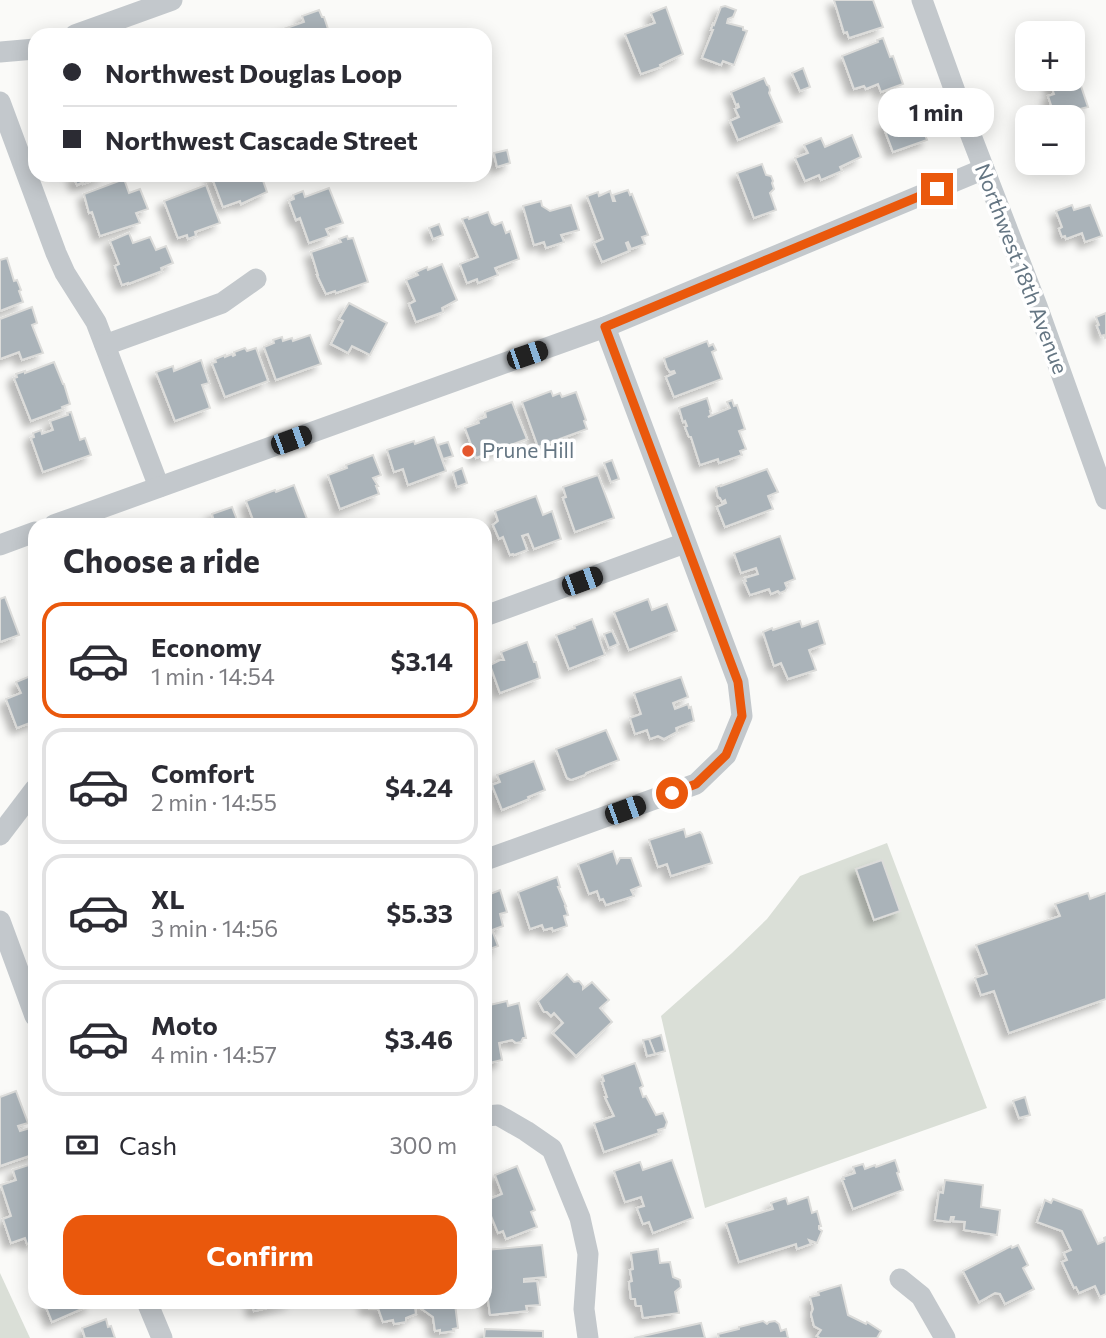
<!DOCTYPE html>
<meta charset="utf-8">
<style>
:root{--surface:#fff;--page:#f2f2f3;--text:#2b2b33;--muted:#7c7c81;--line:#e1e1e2;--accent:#ea580c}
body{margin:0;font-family:Commissioner,sans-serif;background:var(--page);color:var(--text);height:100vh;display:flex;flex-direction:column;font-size:26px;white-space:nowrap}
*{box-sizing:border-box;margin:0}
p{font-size:23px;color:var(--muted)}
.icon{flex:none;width:38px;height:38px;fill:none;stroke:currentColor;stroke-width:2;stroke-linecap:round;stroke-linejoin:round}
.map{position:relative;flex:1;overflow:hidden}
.details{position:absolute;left:28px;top:518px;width:464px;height:791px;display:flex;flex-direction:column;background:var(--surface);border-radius:21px;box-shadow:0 4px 18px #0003}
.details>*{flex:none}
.top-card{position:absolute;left:28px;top:28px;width:464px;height:154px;border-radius:21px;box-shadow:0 4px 18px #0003;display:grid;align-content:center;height:154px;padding:0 35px;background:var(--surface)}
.buttons{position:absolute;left:1015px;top:21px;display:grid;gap:14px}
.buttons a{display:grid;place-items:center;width:70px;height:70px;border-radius:14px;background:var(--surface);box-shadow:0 4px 18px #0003;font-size:35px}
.end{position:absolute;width:32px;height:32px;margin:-16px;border:9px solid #ea580c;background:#fff;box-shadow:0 0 0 4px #fff}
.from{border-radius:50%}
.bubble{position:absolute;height:49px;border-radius:21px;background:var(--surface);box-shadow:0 4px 18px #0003;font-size:23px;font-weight:700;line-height:49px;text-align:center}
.car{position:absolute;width:21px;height:42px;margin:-21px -10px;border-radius:9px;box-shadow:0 0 5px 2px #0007;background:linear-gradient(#222 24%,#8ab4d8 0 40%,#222 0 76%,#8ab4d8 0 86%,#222 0)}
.top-card b{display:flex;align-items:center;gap:24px;height:66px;font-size:26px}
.top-card b+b{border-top:2px solid var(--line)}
.top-card i{width:18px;height:18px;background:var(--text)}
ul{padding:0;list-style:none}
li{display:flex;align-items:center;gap:21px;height:116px;margin:0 14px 10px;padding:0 21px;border:4px solid var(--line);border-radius:21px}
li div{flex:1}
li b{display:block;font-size:26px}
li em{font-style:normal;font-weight:700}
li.selected{border-color:var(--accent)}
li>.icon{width:63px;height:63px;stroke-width:1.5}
h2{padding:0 35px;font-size:32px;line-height:84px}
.pay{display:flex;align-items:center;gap:18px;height:77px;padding:0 35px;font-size:26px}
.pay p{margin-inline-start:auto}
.button{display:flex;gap:14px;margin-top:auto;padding:14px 35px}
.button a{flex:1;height:80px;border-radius:21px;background:var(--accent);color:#fff;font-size:28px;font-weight:700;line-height:80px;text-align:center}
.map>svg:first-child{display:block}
.green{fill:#dadfd7}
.building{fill:#aab3b9;stroke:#dcdcda;stroke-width:2;filter:url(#shadow)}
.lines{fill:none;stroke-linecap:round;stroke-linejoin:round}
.minor{stroke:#c3c8cc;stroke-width:21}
.route{stroke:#ea580c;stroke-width:9}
.poi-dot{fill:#e4572e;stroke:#fff;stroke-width:2.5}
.labels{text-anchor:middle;stroke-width:7;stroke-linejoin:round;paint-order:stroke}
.street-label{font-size:21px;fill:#657683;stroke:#fff}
.poi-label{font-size:21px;fill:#657683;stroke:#fff;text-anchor:start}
</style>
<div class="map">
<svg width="1106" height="1338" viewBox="0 0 1106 1338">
<defs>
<filter id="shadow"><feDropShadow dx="-6" dy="6" stdDeviation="3.5" flood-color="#0004"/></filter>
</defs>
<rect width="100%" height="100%" fill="#fafaf8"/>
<!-- green -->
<g class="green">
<path d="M887 843 987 1108 705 1208 661 1016 732 953 767 919 800 876Z"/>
<path d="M0 1273 30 1338H0Z"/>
</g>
<!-- building -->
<g class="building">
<path d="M834 0H873L883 27 849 38 847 32 844 33Z"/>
<path d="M725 6 736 10 733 17 728 19 727 23 743 27V30L747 31 734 65 723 61 721 65 702 58 713 30H711L713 24 714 25 721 7Z"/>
<path d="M666 7 683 54 660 65 661 67 641 74 625 34 655 23 651 13Z"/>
<path d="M319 10 322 17H324L330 35H279L278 31 304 22 302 16Z"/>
<path d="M883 38 890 57 893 56 903 84 881 92 878 84 866 89 864 86 854 89 842 56 878 42 877 40Z"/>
<path d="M803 68 810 87 800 91 792 73Z"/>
<path d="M764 78 767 85 769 86 770 90 769 93 782 122 738 140 730 121 739 117 735 109 739 107 738 104 736 105 731 92Z"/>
<path d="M1049 79H1071L1074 89 1081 86 1088 107 1080 109 1081 113 1068 117H1055L1048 96 1054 94Z"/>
<path d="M916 111 927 140 893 152 882 123Z"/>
<path d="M852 135 861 157 840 167 842 171 821 180 819 175 805 181 795 158 808 153 804 145 821 138 825 147Z"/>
<path d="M507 150 510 163 497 167 494 153Z"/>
<path d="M762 164 766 175 771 176 773 181 772 183 774 189 770 193 776 210 754 218 737 173Z"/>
<path d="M73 175H107L83 184V182L77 185Z"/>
<path d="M211 175H261L267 192 241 204 240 201 223 207Z"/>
<path d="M124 179 129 193 140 189 148 209 136 213 140 223 100 236 92 212 89 213 84 194Z"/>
<path d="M206 185 220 223 195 232 196 236 188 239 187 235 178 238 164 201Z"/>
<path d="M329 188 343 223 326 229 329 236 309 243 300 218 296 220 289 201 294 199 293 195 303 191 305 197Z"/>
<path d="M628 190 630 195 632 194 648 235 642 237 645 244 631 249 628 242 626 243 629 251 602 262 594 243 603 239 587 196 598 192 599 196 610 191 613 201H615L613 195Z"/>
<path d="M541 201 542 206 550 211 571 205 579 230 561 235 564 242 546 248 544 242 534 245 523 206Z"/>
<path d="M1072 205 1074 210 1090 205 1102 236 1085 242 1082 233 1066 239 1065 236 1062 237 1059 229 1062 227 1056 211Z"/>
<path d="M488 212 492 223 495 225 502 222 506 233 510 231 519 259 495 268 498 275 478 283 477 279 467 283 460 264 478 257 462 219 468 217 469 219Z"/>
<path d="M439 224 443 235 433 239 429 228Z"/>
<path d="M129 233 133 243 150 237 156 250 166 246 173 263 161 268 162 271 128 284V283L122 285 115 266 119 264 110 241Z"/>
<path d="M347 236 348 239 353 238 368 282 336 293 335 291 326 294 317 275H318L311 252 341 242 339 239Z"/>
<path d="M7 258 14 281 17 280 21 290 19 291 23 302 0 311V260Z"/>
<path d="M442 264 457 300 442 308 443 312 416 322 409 304 415 301 406 280 418 275 416 272 427 267 428 270Z"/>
<path d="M349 303 387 323 370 355 352 346 348 353 331 344 343 321 339 319Z"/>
<path d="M32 307 37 323 32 325 43 353 22 360 19 352 0 359V319Z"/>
<path d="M1106 313V337L1105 338 1104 335 1101 336 1097 326 1099 325 1096 317Z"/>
<path d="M310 335 321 364 276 380 264 347 274 343 273 340 282 337 283 341 292 338 293 341Z"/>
<path d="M707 341 709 346 713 344 716 350 712 352 722 379 674 397 666 377 675 373 674 371 670 372 667 368 664 358Z"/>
<path d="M245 348 247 351 256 348 268 381 225 397 212 363 216 362 215 359 225 355V357L232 354 233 356 235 355 234 352Z"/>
<path d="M201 360 209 383 202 385 210 408 175 421 156 372 173 366 174 371Z"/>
<path d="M54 362 63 384H64L70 404 62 407 63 409 31 421 14 378 17 377 16 374 25 371V373Z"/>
<path d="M551 391 553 396 560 393 562 397 576 392 586 420 584 421 587 429 538 447 522 402Z"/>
<path d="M707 398 711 411H710L711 415 708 417 730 408 727 402 732 400 734 406 737 405 745 429 739 431 746 449 740 451 742 455 719 463 718 459 700 465 691 437H689L685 427 687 426 685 421 683 422 679 408Z"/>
<path d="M512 402 527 439 476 458 465 428 479 423 478 420 486 417 485 412Z"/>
<path d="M71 412 80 440 85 438 91 455 43 472 31 438 34 437 33 433 41 430 42 434 53 430 50 421 68 415 67 413Z"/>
<path d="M434 437 446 471 408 485 403 469 394 472 387 450 414 441 415 444Z"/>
<path d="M448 442 453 456 443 459 438 445Z"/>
<path d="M373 455 381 475 373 478 378 486H376L379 494 340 509 328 475 347 468 346 465Z"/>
<path d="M612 460 619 479 611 482 604 463Z"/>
<path d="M462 468 467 483 457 487 453 472Z"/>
<path d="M767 469 778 492 768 496 773 509 725 527 717 507 726 503 725 500 722 502 720 498 718 497 716 487 721 485V486Z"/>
<path d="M598 475 614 518 575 532 563 498 566 497 563 487Z"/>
<path d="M294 485 307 519 292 525H266L265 521 255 525 246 501 275 490 276 492Z"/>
<path d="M536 496 543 515 552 511 561 539 534 549 528 534 522 536 527 550 514 555 513 554 510 555 503 537 499 539 493 525 498 521 495 511Z"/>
<path d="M232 507 239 525H215L212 514Z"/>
<path d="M780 536 795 579 785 583 787 588 785 591 780 593 778 591 771 594 769 589 750 595 744 581H746L745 578 758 574 756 568 741 573 734 553Z"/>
<path d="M5 597 19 635 0 642V599Z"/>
<path d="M648 599 652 610 667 604 677 631 629 650 614 612Z"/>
<path d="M592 619 605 655 569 669 556 635 575 628 574 626Z"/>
<path d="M800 621 802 627 818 621 825 644 809 650 816 670 788 679 781 663 774 666 763 632 772 628 773 630Z"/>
<path d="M612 631 618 644 609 648 604 634Z"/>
<path d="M527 642 534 662H536L540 678 500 693 490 665 500 660H504L501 652Z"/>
<path d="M33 675 35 679V721L17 728 6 699 21 693 16 682Z"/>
<path d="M681 677 688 697 673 703 675 709 688 704 689 708 691 707 694 721 676 728 677 732 664 739 658 736 650 739 647 730 635 734 630 718 641 714 634 693Z"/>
<path d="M606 730 619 760 586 773 585 775 571 780 567 778 556 749Z"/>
<path d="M534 761 545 790 528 797 529 799 502 810 492 785 500 782 497 775Z"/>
<path d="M684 829 686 837 700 832 702 834 712 863 671 876 667 864 658 867 649 840Z"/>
<path d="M613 851 617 863 620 858H631L641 886 631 890 634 896 606 905 603 899 600 900 597 891 589 894 578 864Z"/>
<path d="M882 860 900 911 874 920 856 869Z"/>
<path d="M557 877 560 887H558L566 906H565L568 915 564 916 567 926 553 931 552 928 544 930 542 925 530 929 518 892Z"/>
<path d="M500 890 507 912 500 914 503 926 492 930 498 946 485 951V896Z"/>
<path d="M1088 893 1090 899 1106 893V999L1009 1033 994 991 981 995 975 978 987 974 976 945 1060 916 1055 904Z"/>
<path d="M567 974 574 982 579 981 583 986V989L592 982 609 1000 600 1008 612 1022 576 1056 553 1033 563 1023 554 1013 551 1016 547 1012H544L538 1001Z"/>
<path d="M507 1001 508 1006 519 1003 526 1038H523L521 1042 516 1043 512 1040 499 1043 502 1060 485 1064V1006Z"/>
<path d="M661 1035 665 1051 655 1054 649 1039Z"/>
<path d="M649 1039 655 1054 647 1056 643 1040Z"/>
<path d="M635 1063 643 1086 640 1088 643 1097 646 1096 656 1115 663 1113 667 1122 665 1128 658 1130 659 1133 604 1152 594 1123 614 1116 605 1097H607L602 1082 604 1081 602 1075Z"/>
<path d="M16 1091 28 1123 18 1126 20 1131 30 1128 35 1140V1154L0 1166V1097Z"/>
<path d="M1025 1097 1030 1115 1019 1118 1013 1101Z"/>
<path d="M672 1160 693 1218 653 1233 649 1222 643 1224 637 1208 644 1206 641 1197 625 1202 614 1171 640 1162 643 1170Z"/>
<path d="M895 1160 899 1172 897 1173 903 1190 853 1209 842 1179H844L843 1177 855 1173 853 1167 863 1164 865 1169 875 1165 876 1167Z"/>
<path d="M35 1163V1241L27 1244 25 1238 11 1243 3 1219 11 1216 1 1185 16 1180 13 1170Z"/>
<path d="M517 1166 535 1210 531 1212 537 1227 506 1239 503 1231 498 1233 491 1216H489L485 1201 502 1194 495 1175Z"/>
<path d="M945 1180 983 1185 981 1207 1000 1210 997 1235 964 1230 965 1222 953 1221 954 1217H951L950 1222 935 1220 939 1192 943 1193Z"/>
<path d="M808 1197 812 1213 817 1211 821 1226H819V1229L822 1231 817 1243 809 1240 811 1244 797 1249 796 1244 739 1262 726 1223 773 1209 771 1203 786 1198 788 1204Z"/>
<path d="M1053 1199 1082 1210 1098 1244 1105 1241 1104 1238 1106 1237V1294L1100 1297 1095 1286 1079 1293 1076 1287 1074 1288 1062 1262 1067 1260 1064 1253 1071 1250 1062 1231 1037 1222 1045 1200 1051 1203Z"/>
<path d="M542 1245 546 1277 524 1279V1282L537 1281 540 1305 526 1306 527 1311 490 1315 488 1299H485V1250Z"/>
<path d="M1018 1245 1028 1265 1023 1268 1034 1289 1005 1304 1000 1294 995 1293 979 1302 963 1271 1011 1246 1012 1248Z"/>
<path d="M658 1249 660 1263 670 1262 673 1277 680 1280 681 1287 675 1292 679 1313 643 1318 641 1306H636L635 1299H631L629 1282 632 1281 630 1270 633 1269 631 1253Z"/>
<path d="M841 1285 848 1315 866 1324 867 1322 881 1331 877 1338H820L817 1336 821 1330 814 1326 811 1314 813 1309 810 1297 819 1295 818 1292Z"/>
<path d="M44 1302H90L91 1305 52 1322Z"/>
<path d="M251 1302H293L254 1311Z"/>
<path d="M365 1302H451L455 1304 458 1328 453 1329 454 1331 440 1333V1330L435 1331 433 1317 419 1307 415 1308 416 1314 406 1318V1322L394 1324 393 1320 383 1322 378 1308 370 1309 366 1307Z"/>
<path d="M106 1319 108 1327 111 1326 115 1338H85L82 1328Z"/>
<path d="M763 1321 767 1324 769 1322 775 1321 779 1324 781 1331 786 1329 788 1338H719L718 1334 739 1329V1327Z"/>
<path d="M701 1323 705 1338H634Z"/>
<path d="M485 1329 543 1331V1338H484Z"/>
</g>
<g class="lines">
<!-- minor -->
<g class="minor">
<path d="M922 0 970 133 1037 306 1106 499"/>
<path d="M75 35 172 0"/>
<path d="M0 52 35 49"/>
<path d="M0 102 56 253 65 273 96 322 159 487"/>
<path d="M105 345 222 303 256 279"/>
<path d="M54 525 605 327 984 169"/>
<path d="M0 545 35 532"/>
<path d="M485 616 685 543"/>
<path d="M0 835 35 789"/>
<path d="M485 860 696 784 726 755 742 716 738 682 605 327"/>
<path d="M0 921 35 1016"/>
<path d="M485 1116 498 1115 526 1131 552 1149 580 1218 588 1254 584 1309 588 1338"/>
<path d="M900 1279 921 1296 945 1338"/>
<path d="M147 1302 162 1338"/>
</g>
</g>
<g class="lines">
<!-- route -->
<path class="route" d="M672 793 696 784 726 755 742 716 738 682 605 327 937 189"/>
</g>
<!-- markers -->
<circle class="poi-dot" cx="468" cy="451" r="7"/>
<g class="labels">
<!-- street labels -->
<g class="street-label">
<text transform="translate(1021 269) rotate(69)" y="7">Northwest 18th Avenue</text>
</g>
<!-- poi labels -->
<g class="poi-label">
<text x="482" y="458">Prune Hill</text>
</g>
</g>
</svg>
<div class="buttons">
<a>+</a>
<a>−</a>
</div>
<i class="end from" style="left:672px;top:793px"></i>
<i class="end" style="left:937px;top:189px"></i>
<div class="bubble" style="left:878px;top:88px;width:116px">1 min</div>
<i class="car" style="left:527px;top:355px;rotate:71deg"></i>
<i class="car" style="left:291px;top:440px;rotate:70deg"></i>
<i class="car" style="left:582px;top:581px;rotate:70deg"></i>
<i class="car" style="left:625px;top:810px;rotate:70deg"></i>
<div class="top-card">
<b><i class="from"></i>Northwest Douglas Loop</b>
<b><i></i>Northwest Cascade Street</b>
</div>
<section class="details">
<h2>Choose a ride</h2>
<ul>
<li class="selected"><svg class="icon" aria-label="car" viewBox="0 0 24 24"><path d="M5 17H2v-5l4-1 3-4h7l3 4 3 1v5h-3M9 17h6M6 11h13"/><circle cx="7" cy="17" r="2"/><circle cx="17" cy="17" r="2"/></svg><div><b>Economy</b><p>1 min · 14:54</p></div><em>$3.14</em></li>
<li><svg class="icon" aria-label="car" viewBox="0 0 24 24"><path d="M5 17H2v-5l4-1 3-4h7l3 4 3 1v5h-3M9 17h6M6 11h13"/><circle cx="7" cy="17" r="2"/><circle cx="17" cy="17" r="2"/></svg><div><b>Comfort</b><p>2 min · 14:55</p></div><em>$4.24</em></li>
<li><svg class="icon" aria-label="car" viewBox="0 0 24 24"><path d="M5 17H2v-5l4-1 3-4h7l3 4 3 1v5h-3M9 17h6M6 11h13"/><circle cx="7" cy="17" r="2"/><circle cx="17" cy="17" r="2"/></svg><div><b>XL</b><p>3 min · 14:56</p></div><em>$5.33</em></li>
<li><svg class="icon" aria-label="car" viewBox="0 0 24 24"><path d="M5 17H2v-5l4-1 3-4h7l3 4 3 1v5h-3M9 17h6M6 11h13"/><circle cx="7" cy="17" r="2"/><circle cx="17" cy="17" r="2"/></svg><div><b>Moto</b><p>4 min · 14:57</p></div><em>$3.46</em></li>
</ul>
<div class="pay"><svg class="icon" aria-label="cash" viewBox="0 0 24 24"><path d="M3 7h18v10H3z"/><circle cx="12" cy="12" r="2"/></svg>Cash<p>300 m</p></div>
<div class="button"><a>Confirm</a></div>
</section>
</div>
